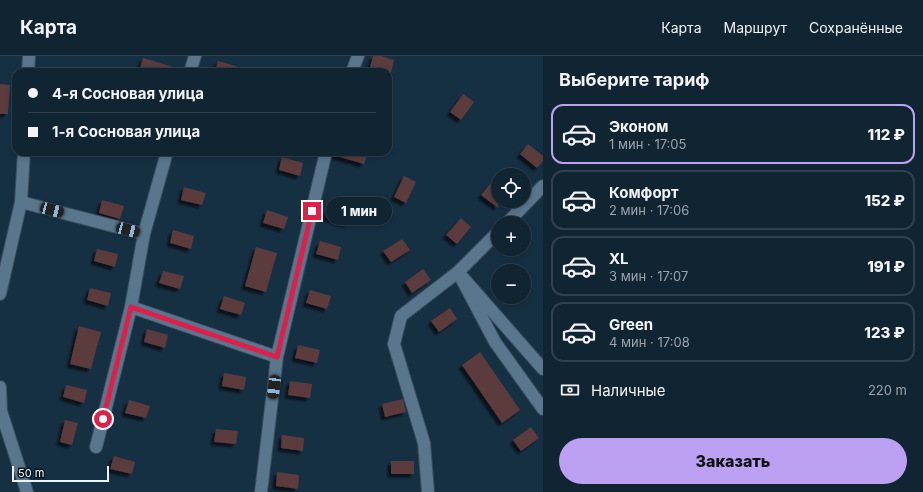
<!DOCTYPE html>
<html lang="ru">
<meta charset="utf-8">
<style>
:root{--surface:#102432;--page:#192c3a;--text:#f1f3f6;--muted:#9ca4ac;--line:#30414d;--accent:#bca0f2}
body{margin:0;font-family:Inter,sans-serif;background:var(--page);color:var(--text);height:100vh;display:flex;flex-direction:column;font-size:15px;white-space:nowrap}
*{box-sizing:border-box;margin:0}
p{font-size:13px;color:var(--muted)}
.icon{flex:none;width:22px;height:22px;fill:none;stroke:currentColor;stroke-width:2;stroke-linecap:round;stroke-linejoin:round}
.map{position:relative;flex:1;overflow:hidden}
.side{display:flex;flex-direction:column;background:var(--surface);width:380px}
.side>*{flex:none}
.top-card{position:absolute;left:12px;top:12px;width:380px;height:88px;border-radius:12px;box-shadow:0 2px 6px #0003,0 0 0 1px var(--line);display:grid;align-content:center;height:88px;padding:0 16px;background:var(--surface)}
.tools{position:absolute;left:491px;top:112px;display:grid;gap:8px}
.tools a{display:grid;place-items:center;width:40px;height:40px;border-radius:50%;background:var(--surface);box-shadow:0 2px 6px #0003,0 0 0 1px var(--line);font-size:20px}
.scale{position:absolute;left:12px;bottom:10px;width:97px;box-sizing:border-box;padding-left:4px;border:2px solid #ebf4fc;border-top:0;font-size:11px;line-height:14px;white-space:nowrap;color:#ebf4fc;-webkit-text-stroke:3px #0b171f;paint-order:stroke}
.end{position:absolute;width:18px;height:18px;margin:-9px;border:5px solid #e11d48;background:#fff;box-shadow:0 0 0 2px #fff}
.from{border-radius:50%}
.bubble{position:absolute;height:28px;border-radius:14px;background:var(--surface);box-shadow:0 2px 6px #0003,0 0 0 1px var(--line);font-size:13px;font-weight:800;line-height:28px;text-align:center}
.car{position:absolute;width:12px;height:24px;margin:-12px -6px;border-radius:5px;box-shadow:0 0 3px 1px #0007;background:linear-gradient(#222 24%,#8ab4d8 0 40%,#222 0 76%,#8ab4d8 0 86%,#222 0)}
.top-card b{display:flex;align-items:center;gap:14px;height:38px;font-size:15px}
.top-card b+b{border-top:1px solid var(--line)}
.top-card i{width:10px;height:10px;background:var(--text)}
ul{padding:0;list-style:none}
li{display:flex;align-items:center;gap:12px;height:60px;margin:0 8px 6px;padding:0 8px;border:2px solid var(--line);border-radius:12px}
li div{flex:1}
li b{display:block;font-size:15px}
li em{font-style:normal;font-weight:800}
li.active{border-color:var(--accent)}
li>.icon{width:36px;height:36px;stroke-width:1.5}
h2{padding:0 16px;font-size:18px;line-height:48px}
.pay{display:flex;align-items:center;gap:10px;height:44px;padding:0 16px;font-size:15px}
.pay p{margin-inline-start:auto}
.primary-button{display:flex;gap:8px;margin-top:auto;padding:8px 16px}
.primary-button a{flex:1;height:46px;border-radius:24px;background:var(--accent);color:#111;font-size:16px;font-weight:800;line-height:46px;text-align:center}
header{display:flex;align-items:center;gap:24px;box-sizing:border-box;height:56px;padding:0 20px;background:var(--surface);border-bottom:1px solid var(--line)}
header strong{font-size:19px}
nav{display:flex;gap:22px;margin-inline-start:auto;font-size:14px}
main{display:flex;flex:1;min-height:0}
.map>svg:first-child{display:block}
.building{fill:#5c3a3d;filter:url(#shadow)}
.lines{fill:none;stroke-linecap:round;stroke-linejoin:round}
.minor-casing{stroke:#384c5c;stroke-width:14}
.minor{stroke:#5a768d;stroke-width:12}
.route{stroke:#e11d48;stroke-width:5}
</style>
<header>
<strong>Карта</strong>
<nav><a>Карта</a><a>Маршрут</a><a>Сохранённые</a></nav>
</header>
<main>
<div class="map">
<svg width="543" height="436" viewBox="0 0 543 436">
<defs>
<filter id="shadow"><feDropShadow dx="-3.5" dy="3.5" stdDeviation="1" flood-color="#0009"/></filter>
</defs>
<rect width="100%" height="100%" fill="#163043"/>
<!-- building -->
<g class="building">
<path d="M373 0H381L394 4 391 17 370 11Z"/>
<path d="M143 2 180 13 179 16H139Z"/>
<path d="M218 5 246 13V16H215Z"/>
<path d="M0 28 10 29 8 58H0Z"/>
<path d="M463 38 474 46 461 64 450 56Z"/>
<path d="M528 88 543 100V105L537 112 520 98Z"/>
<path d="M333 96H368L364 108 333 99Z"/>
<path d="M282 101 303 107 300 120 279 114Z"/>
<path d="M404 120 416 126 406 147 394 141Z"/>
<path d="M490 128 498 135V152L481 139Z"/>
<path d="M184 131 206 137 202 149 181 144Z"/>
<path d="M102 144 124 150 120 163 99 157Z"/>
<path d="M329 149 351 155 347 168 326 161Z"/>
<path d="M267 154 288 161 284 173 263 167Z"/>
<path d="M461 162 471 171 457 188 446 179Z"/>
<path d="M173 174 194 180 191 193 170 187Z"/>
<path d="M402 183 410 194 391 206 383 195Z"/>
<path d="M320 185 341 191 338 204 316 198Z"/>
<path d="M256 191 277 197 266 236 245 230Z"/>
<path d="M97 193 118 198 115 211 94 205Z"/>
<path d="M423 213 431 224 412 237 405 226Z"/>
<path d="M163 215 184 220 180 233 159 227Z"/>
<path d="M90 232 111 237 108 250 87 244Z"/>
<path d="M310 234 331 240 327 253 306 247Z"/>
<path d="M224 240 245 247 241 259 220 253Z"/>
<path d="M450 252 457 263 439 276 431 265Z"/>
<path d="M79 270 101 276 91 313 70 308Z"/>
<path d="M147 273 168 279 165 292 144 286Z"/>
<path d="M298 289 320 294 317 307 295 302Z"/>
<path d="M480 296 520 354 502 367 462 309Z"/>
<path d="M224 317 246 321 244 334 222 330Z"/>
<path d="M290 325 312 328 310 342 288 339Z"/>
<path d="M66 329 87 334 84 347 63 341Z"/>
<path d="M403 343 406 356 385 361 382 348Z"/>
<path d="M129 344 150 350 146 362 125 357Z"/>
<path d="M65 364 78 367 72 389 60 386Z"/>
<path d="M531 371 539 382 521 395 513 384Z"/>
<path d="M216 373 238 375 236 388 214 386Z"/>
<path d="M282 379 304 382 303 395 281 392Z"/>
<path d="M114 400 135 406 132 418 110 413Z"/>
<rect x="391" y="405" width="23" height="13"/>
<path d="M277 416 299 419 298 433 276 430Z"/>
</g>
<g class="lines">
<defs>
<g id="minor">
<path d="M28 16 29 0"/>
<path d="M190 16 195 0"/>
<path d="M352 16 358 0"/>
<path d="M21 146 144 178"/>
<path d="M507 167 543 130"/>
<path d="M498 176 458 216 495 286 543 353"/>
<path d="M0 238 21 146 24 96"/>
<path d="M131 251 277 301"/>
<path d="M0 331 1 355 27 436"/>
<path d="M96 391 131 251 144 178 167 96"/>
<path d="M261 436 277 301 326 96"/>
<path d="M428 436 424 387 394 288 401 260 458 216 543 313"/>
</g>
</defs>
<!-- minor casing -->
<use href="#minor" class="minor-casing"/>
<!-- minor -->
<use href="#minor" class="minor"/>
</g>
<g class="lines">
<!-- route -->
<path class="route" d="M103 363 131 251 277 301 312 155"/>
</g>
</svg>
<div class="tools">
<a><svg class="icon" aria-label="locate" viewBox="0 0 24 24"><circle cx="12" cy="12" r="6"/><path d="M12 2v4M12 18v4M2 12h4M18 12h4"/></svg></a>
<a>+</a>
<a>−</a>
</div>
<div class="scale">50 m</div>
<i class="end from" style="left:103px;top:363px"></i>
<i class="end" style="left:312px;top:155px"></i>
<div class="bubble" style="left:326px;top:141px;width:66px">1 мин</div>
<i class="car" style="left:52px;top:154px;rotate:105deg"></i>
<i class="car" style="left:128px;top:174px;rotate:105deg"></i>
<i class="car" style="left:274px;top:331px;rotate:187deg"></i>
<div class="top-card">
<b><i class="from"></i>4-я Сосновая улица</b>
<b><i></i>1-я Сосновая улица</b>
</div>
</div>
<section class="side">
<h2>Выберите тариф</h2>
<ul>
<li class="active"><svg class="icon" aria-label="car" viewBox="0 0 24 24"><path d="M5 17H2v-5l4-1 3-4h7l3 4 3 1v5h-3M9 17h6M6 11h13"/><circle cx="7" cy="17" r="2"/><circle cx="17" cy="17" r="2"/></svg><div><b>Эконом</b><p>1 мин · 17:05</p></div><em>112 ₽</em></li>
<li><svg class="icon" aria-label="car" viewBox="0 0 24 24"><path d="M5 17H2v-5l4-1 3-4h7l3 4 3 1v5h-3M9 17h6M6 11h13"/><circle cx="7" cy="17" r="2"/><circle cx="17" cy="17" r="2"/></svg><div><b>Комфорт</b><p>2 мин · 17:06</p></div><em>152 ₽</em></li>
<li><svg class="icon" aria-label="car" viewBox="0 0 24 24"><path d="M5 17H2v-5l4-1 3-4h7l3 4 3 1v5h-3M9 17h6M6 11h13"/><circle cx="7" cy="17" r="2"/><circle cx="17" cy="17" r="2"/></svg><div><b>XL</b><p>3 мин · 17:07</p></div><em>191 ₽</em></li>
<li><svg class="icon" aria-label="car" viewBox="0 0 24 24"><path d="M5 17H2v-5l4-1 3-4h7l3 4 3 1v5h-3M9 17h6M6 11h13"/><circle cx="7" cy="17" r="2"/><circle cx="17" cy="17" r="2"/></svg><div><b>Green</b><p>4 мин · 17:08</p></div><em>123 ₽</em></li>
</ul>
<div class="pay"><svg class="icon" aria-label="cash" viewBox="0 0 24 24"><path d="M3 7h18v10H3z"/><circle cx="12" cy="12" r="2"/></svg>Наличные<p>220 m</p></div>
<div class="primary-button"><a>Заказать</a></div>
</section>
</main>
